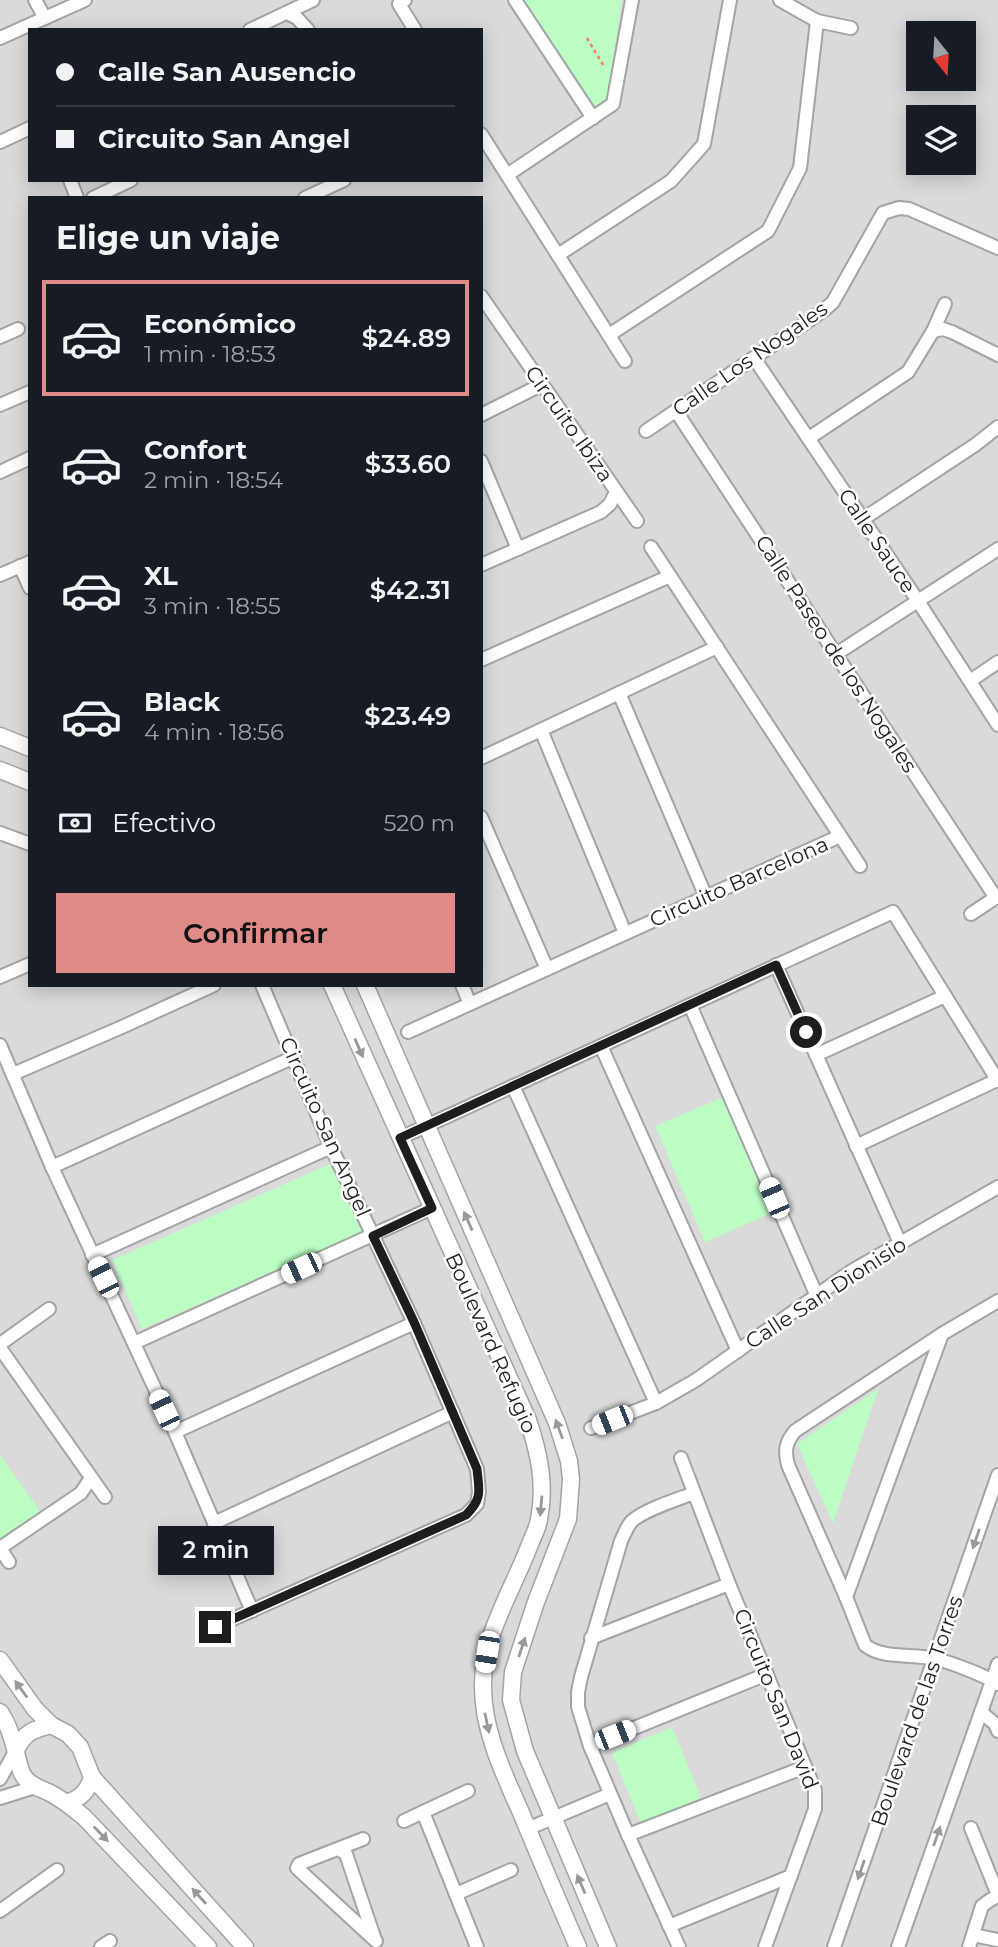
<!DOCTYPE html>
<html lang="es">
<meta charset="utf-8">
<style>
:root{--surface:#171b24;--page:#242831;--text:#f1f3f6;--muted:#9ea1a6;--line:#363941;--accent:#e08b87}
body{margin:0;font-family:Montserrat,sans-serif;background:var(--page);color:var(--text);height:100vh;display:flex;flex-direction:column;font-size:26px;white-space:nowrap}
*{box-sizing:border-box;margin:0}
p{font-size:23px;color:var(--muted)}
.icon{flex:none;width:38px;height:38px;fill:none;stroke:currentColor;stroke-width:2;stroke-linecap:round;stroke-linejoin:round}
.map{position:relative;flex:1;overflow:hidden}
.sheet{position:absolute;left:28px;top:196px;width:455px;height:791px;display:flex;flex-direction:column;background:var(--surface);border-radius:0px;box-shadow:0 4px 18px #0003}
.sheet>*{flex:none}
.banner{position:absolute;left:28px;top:28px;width:455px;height:154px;border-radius:0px;box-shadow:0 4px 18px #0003;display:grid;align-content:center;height:154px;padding:0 28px;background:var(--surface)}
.needle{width:46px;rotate:162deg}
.controls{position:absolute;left:906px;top:21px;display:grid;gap:14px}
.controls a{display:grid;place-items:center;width:70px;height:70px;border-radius:0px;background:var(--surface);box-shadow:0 4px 18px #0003;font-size:35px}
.end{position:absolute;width:32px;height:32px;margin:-16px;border:9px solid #1d1d1d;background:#fff;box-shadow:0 0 0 4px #fff}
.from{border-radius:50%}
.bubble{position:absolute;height:49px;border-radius:0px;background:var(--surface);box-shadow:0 4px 18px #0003;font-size:23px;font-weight:600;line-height:49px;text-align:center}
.car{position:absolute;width:21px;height:42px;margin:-21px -10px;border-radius:9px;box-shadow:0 0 5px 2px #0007;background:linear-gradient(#fff 24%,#345 0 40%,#fff 0 76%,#345 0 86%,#fff 0)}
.banner b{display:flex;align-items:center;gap:24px;height:66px;font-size:26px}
.banner b+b{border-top:2px solid var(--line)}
.banner i{width:18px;height:18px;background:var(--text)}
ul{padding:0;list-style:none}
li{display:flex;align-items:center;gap:21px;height:116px;margin:0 14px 10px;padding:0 14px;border:4px solid transparent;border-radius:0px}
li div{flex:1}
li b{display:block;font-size:26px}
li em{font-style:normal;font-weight:600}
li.on{border-color:var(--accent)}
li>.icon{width:63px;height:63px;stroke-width:1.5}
h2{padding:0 28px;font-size:32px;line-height:84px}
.pay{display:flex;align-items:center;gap:18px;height:77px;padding:0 28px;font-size:26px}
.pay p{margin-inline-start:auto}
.action{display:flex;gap:14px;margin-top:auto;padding:14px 28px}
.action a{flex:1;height:80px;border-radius:0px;background:var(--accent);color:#111;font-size:28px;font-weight:600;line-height:80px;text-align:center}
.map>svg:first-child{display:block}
.residential{fill:#dbdada;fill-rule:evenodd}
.park{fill:#bcfdc4}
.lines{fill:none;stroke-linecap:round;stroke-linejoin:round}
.minor-casing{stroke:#a4a4a4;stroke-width:16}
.tertiary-casing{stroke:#a4a4a4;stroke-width:19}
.path{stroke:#ff7c64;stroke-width:2.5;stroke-dasharray:3.5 3.5;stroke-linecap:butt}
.minor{stroke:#fff;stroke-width:12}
.tertiary{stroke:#fff;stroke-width:16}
.oneway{fill:#999}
.route{stroke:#1d1d1d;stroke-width:9}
.labels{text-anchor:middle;stroke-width:5;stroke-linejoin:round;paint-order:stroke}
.street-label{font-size:21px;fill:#1d1d1d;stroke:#fff}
</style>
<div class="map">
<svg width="998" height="1947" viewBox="0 0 998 1947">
<rect width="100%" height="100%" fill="#efece2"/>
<!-- residential -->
<path class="residential" d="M0 0H998V1947H0ZM30 30H481V180H30ZM919 33H964V79H919ZM919 117H964V163H919ZM30 198H481V985H30Z"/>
<!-- park -->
<g class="park">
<path d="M524 0H622L607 102 597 109Z"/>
<path d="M726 1096 776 1211 705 1242 655 1126Z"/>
<path d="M335 1162 365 1231 142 1329 112 1260Z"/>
<path d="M878 1389 833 1523 797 1444Z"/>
<path d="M0 1455 40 1511 0 1539Z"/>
<path d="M672 1727 701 1798 641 1823 612 1753Z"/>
</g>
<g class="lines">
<defs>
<g id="minor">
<path d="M35 0 45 18"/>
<path d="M405 0 399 4 415 30"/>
<path d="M515 0 593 118"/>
<path d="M780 0 817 21 851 28"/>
<path d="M287 13 297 18 308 30"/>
<path d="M250 30 313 0"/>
<path d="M0 38 85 0"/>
<path d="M481 134 625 361"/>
<path d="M0 142 30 128"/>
<path d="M507 175 613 104 632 0"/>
<path d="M70 180 77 198"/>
<path d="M93 198 131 180"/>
<path d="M305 198 344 180"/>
<path d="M558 255 671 181 704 144 730 0"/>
<path d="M481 296 637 521"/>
<path d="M933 331 943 329 952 332 998 355"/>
<path d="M609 335 768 231 800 168 817 21"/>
<path d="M0 337 18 329"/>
<path d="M754 358 918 601 998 725"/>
<path d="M0 405 30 392"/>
<path d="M676 411 996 898"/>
<path d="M481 415 541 385"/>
<path d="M646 431 823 311 833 302 883 213 899 208 909 209 998 248"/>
<path d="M809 438 908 372 933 331 945 304"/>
<path d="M481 461 518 549"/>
<path d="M0 472 30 458"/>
<path d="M863 519 975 445 998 427"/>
<path d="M651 547 860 866"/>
<path d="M481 565 601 512 610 504 616 492"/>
<path d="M20 566 30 588"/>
<path d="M0 575 30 562"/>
<path d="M836 654 998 549"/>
<path d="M481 660 670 576"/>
<path d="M970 681 998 662"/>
<path d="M619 693 706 897"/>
<path d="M541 730 625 933"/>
<path d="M481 758 717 647"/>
<path d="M481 817 547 969"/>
<path d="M0 833 30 844"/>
<path d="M971 914 998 896"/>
<path d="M776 965 900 1243"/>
<path d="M0 977 30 964"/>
<path d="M462 985 470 1004"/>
<path d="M690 1005 816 1294"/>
<path d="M408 1032 840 836"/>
<path d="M0 1045 52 1167 175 1432 252 1611"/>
<path d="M601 1046 738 1351"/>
<path d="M816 1055 945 996"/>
<path d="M13 1074 122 1027 214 985"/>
<path d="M513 1086 656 1403"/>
<path d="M400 1138 893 912 998 1081"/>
<path d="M856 1146 997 1080"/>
<path d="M52 1167 294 1057"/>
<path d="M92 1255 331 1147"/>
<path d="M998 1301 942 1334 795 1431C786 1442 784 1450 788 1465L846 1597 865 1645C883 1660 914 1653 936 1659 950 1662 986 1676 998 1684"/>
<path d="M134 1343 432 1208"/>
<path d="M0 1344 49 1309"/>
<path d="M0 1348 105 1497"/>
<path d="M591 1428 656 1403 696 1380 850 1272 998 1187"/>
<path d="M175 1432 414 1323"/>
<path d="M681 1458 729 1584 815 1790V1809L765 1947"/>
<path d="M214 1523 453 1412"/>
<path d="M0 1548 81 1493 91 1478"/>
<path d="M0 1548 9 1562"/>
<path d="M846 1597 942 1334"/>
<path d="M215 1627 466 1515 477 1504 479 1492 477 1469 414 1323 331 1147 262 985"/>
<path d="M591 1638 729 1584"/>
<path d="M981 1712 995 1724 998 1731"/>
<path d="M590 1746 767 1674"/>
<path d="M0 1779 16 1750"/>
<path d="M0 1798 35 1787"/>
<path d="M423 1812 477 1947"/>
<path d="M404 1821 468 1791"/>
<path d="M971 1828 998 1895"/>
<path d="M527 1829 610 1794"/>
<path d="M628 1835 805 1767"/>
<path d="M363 1839 299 1864 297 1868 376 1941"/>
<path d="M339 1849 346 1854 374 1937"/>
<path d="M456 1894 511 1870"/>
<path d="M0 1911 57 1870"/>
<path d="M669 1926 791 1876"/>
<path d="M973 1935 998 1940"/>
<path d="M101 1947 110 1941"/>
<path d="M679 1947 628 1835 590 1746 578 1707V1692L581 1677 621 1541C624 1535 627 1526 632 1521 646 1509 676 1500 694 1493"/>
<path d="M834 1947 998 1475"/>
<path d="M898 1947 998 1664"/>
<path d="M969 1947 982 1906 990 1900 998 1896"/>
</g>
<g id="tertiary">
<path d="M0 736 30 748"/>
<path d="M0 770 30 782"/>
<path d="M332 985 528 1420C539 1453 546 1485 539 1519 538 1528 533 1536 530 1544 513 1590 483 1634 483 1684 482 1730 504 1774 522 1815 540 1859 559 1903 578 1947"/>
<path d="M365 985 557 1423 569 1461 571 1480 568 1519 536 1602 513 1672 511 1700 525 1751 608 1947"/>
<path d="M0 1660 35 1709 51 1725 68 1734 80 1747 92 1777 245 1947"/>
<path d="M0 1712C8 1724 13 1739 16 1753 19 1761 19 1771 25 1778 31 1786 40 1788 48 1792 61 1798 73 1808 84 1817L208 1947"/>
<path d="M16 1750C25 1732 32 1730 51 1725"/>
<path d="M67 1803C81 1798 88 1791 92 1777"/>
</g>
</defs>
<!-- minor casing -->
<use href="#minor" class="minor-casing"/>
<!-- tertiary casing -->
<use href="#tertiary" class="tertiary-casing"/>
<!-- path -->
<path class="path" d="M587 38 605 68"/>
<!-- minor -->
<use href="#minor" class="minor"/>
<!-- tertiary -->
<use href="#tertiary" class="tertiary"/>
</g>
<!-- one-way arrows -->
<defs><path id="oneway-solid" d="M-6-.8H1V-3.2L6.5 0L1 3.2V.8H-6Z" transform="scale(1.75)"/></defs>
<g class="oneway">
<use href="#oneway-solid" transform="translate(359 1048) rotate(66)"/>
<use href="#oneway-solid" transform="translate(468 1221) rotate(-114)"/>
<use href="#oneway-solid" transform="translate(559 1429) rotate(-110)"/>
<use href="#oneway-solid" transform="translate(541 1506) rotate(95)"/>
<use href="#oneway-solid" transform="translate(976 1539) rotate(109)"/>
<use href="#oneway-solid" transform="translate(522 1647) rotate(-72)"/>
<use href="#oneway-solid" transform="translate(21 1689) rotate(-126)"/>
<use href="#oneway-solid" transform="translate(487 1723) rotate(78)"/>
<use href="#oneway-solid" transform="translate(101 1834) rotate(46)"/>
<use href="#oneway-solid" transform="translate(937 1836) rotate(-71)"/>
<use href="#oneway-solid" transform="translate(861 1870) rotate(109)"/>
<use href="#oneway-solid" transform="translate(581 1884) rotate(-113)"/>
<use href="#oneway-solid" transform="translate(199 1896) rotate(-132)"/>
</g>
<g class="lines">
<!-- route -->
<path class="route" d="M215 1627 466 1515C483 1498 479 1491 477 1469L414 1322 373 1236 432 1208 400 1138 776 965 806 1032"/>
</g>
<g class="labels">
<!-- street labels -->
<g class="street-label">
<text transform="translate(750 359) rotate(-35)" y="7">Calle Los Nogales</text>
<text transform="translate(569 424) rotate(55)" y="7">Circuito Ibiza</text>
<text transform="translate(877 541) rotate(56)" y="7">Calle Sauce</text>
<text transform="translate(836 654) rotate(57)" y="7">Calle Paseo de los Nogales</text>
<text transform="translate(739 882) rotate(-24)" y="7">Circuito Barcelona</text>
<text transform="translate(325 1127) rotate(66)" y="7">Circuito San Angel</text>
<text transform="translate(826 1293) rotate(-33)" y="7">Calle San Dionisio</text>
<text transform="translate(491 1343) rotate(66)" y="7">Boulevard Refugio</text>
<text transform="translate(776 1699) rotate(68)" y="7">Circuito San David</text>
<text transform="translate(917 1711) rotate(-71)" y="7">Boulevard de las Torres</text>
</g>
</g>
</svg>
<div class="controls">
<a><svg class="needle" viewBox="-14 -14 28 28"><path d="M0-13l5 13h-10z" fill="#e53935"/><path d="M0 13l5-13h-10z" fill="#9ea1a6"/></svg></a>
<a><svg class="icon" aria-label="layers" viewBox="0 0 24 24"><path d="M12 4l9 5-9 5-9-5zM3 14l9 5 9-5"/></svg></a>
</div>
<i class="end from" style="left:806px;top:1032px"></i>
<i class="end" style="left:215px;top:1627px"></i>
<div class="bubble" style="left:158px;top:1526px;width:116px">2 min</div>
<i class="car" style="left:774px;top:1198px;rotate:337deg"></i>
<i class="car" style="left:301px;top:1268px;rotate:245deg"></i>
<i class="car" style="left:103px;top:1277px;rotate:334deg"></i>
<i class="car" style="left:164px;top:1410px;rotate:335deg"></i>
<i class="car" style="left:612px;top:1420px;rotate:248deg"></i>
<i class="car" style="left:487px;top:1652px;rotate:189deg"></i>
<i class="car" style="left:615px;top:1735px;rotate:68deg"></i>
<div class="banner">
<b><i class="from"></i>Calle San Ausencio</b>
<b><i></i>Circuito San Angel</b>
</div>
<section class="sheet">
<h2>Elige un viaje</h2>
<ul>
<li class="on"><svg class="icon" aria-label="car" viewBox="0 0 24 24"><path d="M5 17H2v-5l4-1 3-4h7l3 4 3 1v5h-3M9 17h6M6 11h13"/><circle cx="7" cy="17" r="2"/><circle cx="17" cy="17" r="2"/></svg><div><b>Económico</b><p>1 min · 18:53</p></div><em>$24.89</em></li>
<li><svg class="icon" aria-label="car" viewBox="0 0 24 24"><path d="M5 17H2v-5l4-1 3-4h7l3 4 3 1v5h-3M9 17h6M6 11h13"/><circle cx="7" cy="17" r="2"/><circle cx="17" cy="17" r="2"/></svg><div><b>Confort</b><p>2 min · 18:54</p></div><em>$33.60</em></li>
<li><svg class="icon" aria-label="car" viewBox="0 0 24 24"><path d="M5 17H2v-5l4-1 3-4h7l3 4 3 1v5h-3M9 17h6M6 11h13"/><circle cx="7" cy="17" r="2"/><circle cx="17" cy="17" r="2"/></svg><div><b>XL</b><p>3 min · 18:55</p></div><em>$42.31</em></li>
<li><svg class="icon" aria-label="car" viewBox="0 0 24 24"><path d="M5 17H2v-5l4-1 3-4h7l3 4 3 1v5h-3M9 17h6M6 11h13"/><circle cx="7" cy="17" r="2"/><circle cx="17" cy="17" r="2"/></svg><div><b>Black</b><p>4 min · 18:56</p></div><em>$23.49</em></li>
</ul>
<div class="pay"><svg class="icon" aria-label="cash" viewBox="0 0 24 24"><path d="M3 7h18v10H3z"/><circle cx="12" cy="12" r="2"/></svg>Efectivo<p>520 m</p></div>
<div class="action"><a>Confirmar</a></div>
</section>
</div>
